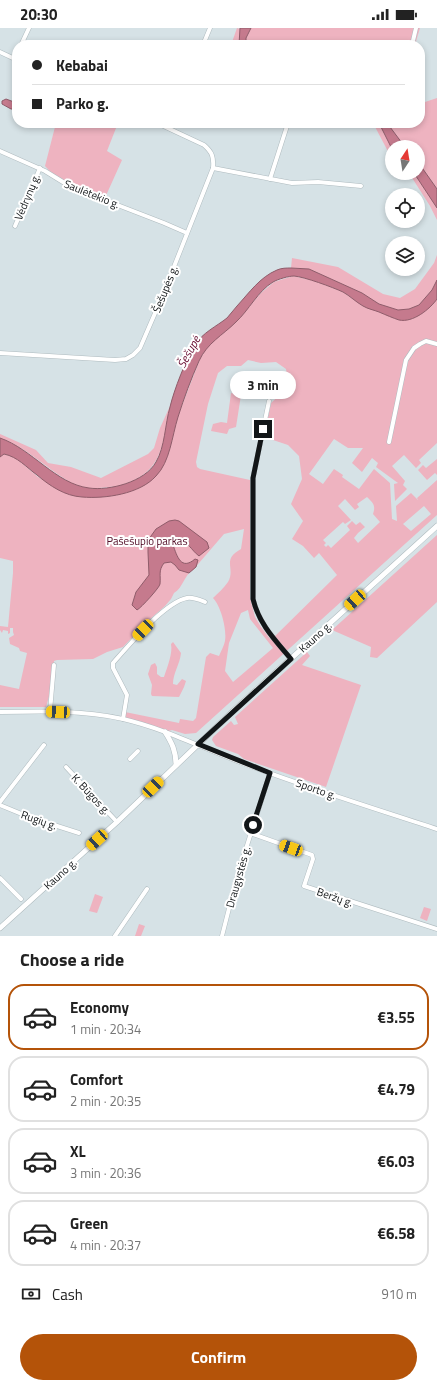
<!DOCTYPE html>
<meta charset="utf-8">
<style>
:root{--surface:#fff;--page:#f6f6f6;--text:#222;--muted:#767676;--line:#e0e0e0;--accent:#b45309}
body{margin:0;font-family:"Titillium Web",sans-serif;background:var(--page);color:var(--text);height:100vh;display:flex;flex-direction:column;font-size:15px;white-space:nowrap}
*{box-sizing:border-box;margin:0}
p{font-size:13px;color:var(--muted)}
.icon{flex:none;width:22px;height:22px;fill:none;stroke:currentColor;stroke-width:2;stroke-linecap:round;stroke-linejoin:round}
.map{position:relative;height:908px;overflow:hidden}
.sheet{display:flex;flex-direction:column;background:var(--surface);flex:1}
.sheet>*{flex:none}
.banner{position:absolute;left:12px;top:12px;width:413px;height:88px;border-radius:16px;box-shadow:0 2px 6px #0003;display:grid;align-content:center;height:88px;padding:0 20px;background:var(--surface)}
.needle{width:26px;rotate:12deg}
.controls{position:absolute;left:385px;top:112px;display:grid;gap:8px}
.controls a{display:grid;place-items:center;width:40px;height:40px;border-radius:50%;background:var(--surface);box-shadow:0 2px 6px #0003;font-size:20px}
.end{position:absolute;width:18px;height:18px;margin:-9px;border:5px solid #121618;background:#fff;box-shadow:0 0 0 2px #fff}
.from{border-radius:50%}
.bubble{position:absolute;height:28px;border-radius:14px;background:var(--surface);box-shadow:0 2px 6px #0003;font-size:13px;font-weight:700;line-height:28px;text-align:center}
.car{position:absolute;width:12px;height:24px;margin:-12px -6px;border-radius:5px;box-shadow:0 0 3px 1px #0007;background:linear-gradient(#f5c518 24%,#345 0 40%,#f5c518 0 76%,#345 0 86%,#f5c518 0)}
.banner b{display:flex;align-items:center;gap:14px;height:38px;font-size:15px}
.banner b+b{border-top:1px solid var(--line)}
.banner i{width:10px;height:10px;background:var(--text)}
ul{padding:0;list-style:none}
li{display:flex;align-items:center;gap:12px;height:66px;margin:0 8px 6px;padding:0 12px;border:2px solid var(--line);border-radius:16px}
li div{flex:1}
li b{display:block;font-size:15px}
li em{font-style:normal;font-weight:700}
li.on{border-color:var(--accent)}
li>.icon{width:36px;height:36px;stroke-width:1.5}
h2{padding:0 20px;font-size:18px;line-height:48px}
.pay{display:flex;align-items:center;gap:10px;height:44px;padding:0 20px;font-size:15px}
.pay p{margin-inline-start:auto}
.button{display:flex;gap:8px;margin-top:auto;padding:8px 20px}
.button a{flex:1;height:46px;border-radius:24px;background:var(--accent);color:#fff;font-size:16px;font-weight:700;line-height:46px;text-align:center}
.status{display:flex;justify-content:space-between;align-items:center;height:28px;padding:0 20px;background:var(--surface);direction:ltr}
.status svg{height:11px;fill:currentColor}
.map>svg:first-child{display:block}
.green{fill:#eeb3c0;fill-rule:evenodd}
.water{fill:#c57a8d;stroke:#8f5c6a}
.lines{fill:none;stroke-linecap:round;stroke-linejoin:round}
.minor-casing{stroke:#afbbbf;stroke-width:5}
.major-casing{stroke:#afbbbf;stroke-width:6}
.minor{stroke:#fff;stroke-width:4}
.major{stroke:#fff;stroke-width:5}
.route{stroke:#121618;stroke-width:5}
.labels{text-anchor:middle;stroke-width:4;stroke-linejoin:round;paint-order:stroke}
.street-label{font-size:11px;fill:#121618;stroke:#fff}
.park-label{font-size:11px;fill:#510c26;stroke:#fff}
.water-label{font-size:12px;font-style:italic;fill:#680c31;stroke:#fff}
</style>
<div class="status"><b>20:30</b><svg viewBox="0 0 49 12"><path d="M0 12V9h3v3zM5 12V6h3v6zM10 12V3h3v9zM15 12V0h3v12zM26 1h20v11H26zM47 4h2v5h-2z"/></svg></div>
<div class="map">
<svg width="437" height="908" viewBox="0 0 437 908">
<rect width="100%" height="100%" fill="#d6e2e6"/>
<!-- green -->
<g class="green">
<path d="M237 0 240 1 241 2 239 17H231Z"/>
<path d="M251 0H420L415 17H381L374 15 372 17H246V10Z"/>
<path d="M437 70V161L418 134V119H405L387 95H420V72L425 74Z"/>
<path d="M56 95H118L107 123 122 132 104 172 63 157 45 138Z"/>
<path d="M373 95H379L392 121V131Z"/>
<path d="M409 145H414L437 180V192L430 178Z"/>
<path d="M437 227V252L432 262 419 277 409 281 398 282 379 276 362 265 309 241 291 240 292 230 338 239 383 266 400 270 415 261 434 235Z"/>
<path d="M293 248 315 253 343 264 363 278 401 292 435 273 437 271V415L419 432 421 435 416 440 404 427 392 438 405 453 403 457 407 461 395 473 394 456 398 455 376 439 378 435 372 430 362 444 352 435 363 420H348L334 411 309 446 323 456 334 441 343 447 342 449 359 461 374 441 390 455 392 491 397 493 396 478 411 465 418 472 417 470 437 452V487L196 705 185 706 172 702 165 704 123 691 125 684 179 695 180 691 193 693 196 690 206 629 210 625 219 628C221 623 224 618 225 613 227 602 221 578 213 570 218 565 224 560 228 554 236 540 221 532 241 521L244 501 224 506 193 542C184 547 183 560 174 565L171 571 165 578 149 592 123 619 107 624 93 631 57 632 54 633 52 658 46 679H0V657L19 661 27 625 20 623 19 620 10 616 9 610 14 607 13 604V600H10V605L8 606V603L3 602 2 605 0 602V598L8 599 13 545V533L0 530V429L4 426 16 430 38 449 71 467 82 469H102L128 464 167 429 178 388 200 331 205 322 216 310 236 294 261 265 274 254ZM248 332 261 335 276 334 286 341 288 354 283 364 271 375 264 409 288 417 299 428 302 451 291 476 303 493 292 511 303 518 314 530 319 525 337 547 271 612 261 599 255 589 250 570V452L200 441 197 439 196 434 208 376 218 345 227 338H241ZM367 469C373 475 376 477 373 486L380 494 358 515 354 510 358 505 365 499 360 494 356 497 352 493 347 498 350 502 331 520 328 517 326 519 324 517 326 515 323 512 343 494 345 496 351 492 338 478 345 471 355 482 359 479 357 476ZM424 478 431 486 411 503 403 496ZM248 582 250 591 273 620 233 654 225 643 229 615 241 585Z"/>
<path d="M231 365 241 367 236 399 229 401 227 406 211 403 213 396 221 394 227 395Z"/>
<path d="M170 378C164 408 164 440 132 453 125 456 117 459 109 459 98 460 85 462 75 457 49 443 28 420 0 410V406L36 422 48 435 71 439 101 450 148 426 154 420 160 400Z"/>
<path d="M437 431V447L435 445 427 452 418 442 423 437 426 440Z"/>
<path d="M437 507V574L377 630 370 629 371 619 332 602Z"/>
<path d="M173 614 181 625C180 636 173 645 173 656L177 657 182 651 186 653 184 659 179 669 152 668 151 666 152 657 148 646 151 637 155 635 157 639V646L161 649H164C167 640 173 625 171 616Z"/>
<path d="M307 624 310 628 302 637 361 657 326 759 244 731 238 726 216 718 212 712 213 709 231 693 234 697 238 696 235 689Z"/>
<path d="M95 866 103 869 97 885 89 883Z"/>
<path d="M424 879 431 881 427 893 420 890Z"/>
<path d="M139 896 145 898 141 908H135Z"/>
</g>
<!-- water -->
<g class="water">
<path d="M240 0H251L246 10V17H239Z"/>
<path d="M6 71 14 74 15 77 14 81H11L2 76V73Z"/>
<path d="M379 95H387L405 119H392V121Z"/>
<path d="M418 134 437 161V180L414 145H418Z"/>
<path d="M291 240 309 241 362 265 379 276 398 282 409 281 419 277 432 262 437 252V271C430 281 413 295 399 292 393 290 386 287 379 284 374 282 368 281 363 278 356 274 350 268 343 264 332 259 305 249 294 248 289 248 278 251 273 254 258 263 249 282 236 294 223 307 207 315 199 333 191 351 184 370 178 389 172 408 170 434 156 448 140 466 105 471 82 469 65 468 50 458 37 447 26 439 18 429 4 426L0 429V410C32 421 56 456 89 460 109 463 145 454 156 434 165 419 165 396 170 379 174 362 186 331 195 317 202 305 217 298 227 290 230 286 234 282 237 278 249 265 260 249 277 242 281 240 287 240 291 240Z"/>
<path d="M175 492 179 493 207 514 209 520 199 528C191 522 189 514 177 511L175 512 173 517C177 528 181 543 195 531L198 532 196 539 189 545 179 542 175 537 171 534 164 535C158 543 161 547 160 556 160 559 141 580 137 582L132 577 136 564 149 547 148 524V513L151 508 156 501 169 493Z"/>
</g>
<g class="lines">
<defs>
<g id="minor">
<path d="M21 17 29 0"/>
<path d="M203 17 210 0"/>
<path d="M412 17 416 0"/>
<path d="M0 24 17 32"/>
<path d="M0 123 45 143 71 159 164 195 187 205"/>
<path d="M213 140 292 155 318 154 361 158"/>
<path d="M270 151 288 95"/>
<path d="M15 198 40 140"/>
<path d="M0 325 115 332 126 331 133 327 140 320 162 269 213 140C214 129 212 124 204 117L157 95"/>
<path d="M269 373 253 450V571C259 596 275 612 291 631"/>
<path d="M389 414 406 332 414 320 420 316 426 313 437 316"/>
<path d="M50 683 54 637"/>
<path d="M0 684C41 683 83 682 123 691 166 701 204 721 245 736 308 760 373 780 437 801"/>
<path d="M123 691 127 667 113 640V635C128 618 165 574 187 570 193 569 200 572 205 574"/>
<path d="M130 731 138 723"/>
<path d="M66 739 117 794"/>
<path d="M0 774 44 717"/>
<path d="M0 777 29 789 79 805"/>
<path d="M250 805 312 827 313 831 304 858 437 901"/>
<path d="M0 850 21 871"/>
<path d="M115 908 147 861"/>
<path d="M222 908 237 849 270 745"/>
</g>
<g id="major">
<path d="M165 704C172 715 176 723 176 737"/>
<path d="M0 900 117 794 231 685 437 498"/>
</g>
</defs>
<!-- minor casing -->
<use href="#minor" class="minor-casing"/>
<!-- major casing -->
<use href="#major" class="major-casing"/>
<!-- minor -->
<use href="#minor" class="minor"/>
<!-- major -->
<use href="#major" class="major"/>
</g>
<g class="lines">
<!-- route -->
<path class="route" d="M253 797 270 745 198 716 291 631C275 612 259 596 253 571V450L263 401"/>
</g>
<g class="labels">
<!-- street labels -->
<g class="street-label">
<text transform="translate(92 166) rotate(22)" y="4">Saulėtekio g.</text>
<text transform="translate(27 169) rotate(-67)" y="4">Vėdrynų g.</text>
<text transform="translate(165 261) rotate(-68)" y="4">Šešupės g.</text>
<text transform="translate(315 609) rotate(-42)" y="4">Kauno g.</text>
<text transform="translate(316 761) rotate(19)" y="4">Sporto g.</text>
<text transform="translate(91 766) rotate(47)" y="4">K. Būgos g.</text>
<text transform="translate(39 792) rotate(19)" y="4">Rugių g.</text>
<text transform="translate(60 846) rotate(-42)" y="4">Kauno g.</text>
<text transform="translate(238 849) rotate(-74)" y="4">Draugystės g.</text>
<text transform="translate(335 869) rotate(19)" y="4">Beržų g.</text>
</g>
<!-- park labels -->
<g class="park-label">
<text x="147" y="517">Pašešupio parkas</text>
</g>
<!-- water labels -->
<g class="water-label">
<text transform="translate(189 324) rotate(-61)" y="4">Šešupė</text>
</g>
</g>
</svg>
<div class="controls">
<a><svg class="needle" viewBox="-14 -14 28 28"><path d="M0-13l5 13h-10z" fill="#e53935"/><path d="M0 13l5-13h-10z" fill="#767676"/></svg></a>
<a><svg class="icon" aria-label="locate" viewBox="0 0 24 24"><circle cx="12" cy="12" r="6"/><path d="M12 2v4M12 18v4M2 12h4M18 12h4"/></svg></a>
<a><svg class="icon" aria-label="layers" viewBox="0 0 24 24"><path d="M12 4l9 5-9 5-9-5zM3 14l9 5 9-5"/></svg></a>
</div>
<i class="end from" style="left:253px;top:797px"></i>
<i class="end" style="left:263px;top:401px"></i>
<div class="bubble" style="left:230px;top:343px;width:66px">3 min</div>
<i class="car" style="left:355px;top:572px;rotate:228deg"></i>
<i class="car" style="left:143px;top:602px;rotate:224deg"></i>
<i class="car" style="left:58px;top:684px;rotate:273deg"></i>
<i class="car" style="left:153px;top:759px;rotate:46deg"></i>
<i class="car" style="left:97px;top:812px;rotate:228deg"></i>
<i class="car" style="left:291px;top:820px;rotate:290deg"></i>
<div class="banner">
<b><i class="from"></i>Kebabai</b>
<b><i></i>Parko g.</b>
</div>
</div>
<section class="sheet">
<h2>Choose a ride</h2>
<ul>
<li class="on"><svg class="icon" aria-label="car" viewBox="0 0 24 24"><path d="M5 17H2v-5l4-1 3-4h7l3 4 3 1v5h-3M9 17h6M6 11h13"/><circle cx="7" cy="17" r="2"/><circle cx="17" cy="17" r="2"/></svg><div><b>Economy</b><p>1 min · 20:34</p></div><em>€3.55</em></li>
<li><svg class="icon" aria-label="car" viewBox="0 0 24 24"><path d="M5 17H2v-5l4-1 3-4h7l3 4 3 1v5h-3M9 17h6M6 11h13"/><circle cx="7" cy="17" r="2"/><circle cx="17" cy="17" r="2"/></svg><div><b>Comfort</b><p>2 min · 20:35</p></div><em>€4.79</em></li>
<li><svg class="icon" aria-label="car" viewBox="0 0 24 24"><path d="M5 17H2v-5l4-1 3-4h7l3 4 3 1v5h-3M9 17h6M6 11h13"/><circle cx="7" cy="17" r="2"/><circle cx="17" cy="17" r="2"/></svg><div><b>XL</b><p>3 min · 20:36</p></div><em>€6.03</em></li>
<li><svg class="icon" aria-label="car" viewBox="0 0 24 24"><path d="M5 17H2v-5l4-1 3-4h7l3 4 3 1v5h-3M9 17h6M6 11h13"/><circle cx="7" cy="17" r="2"/><circle cx="17" cy="17" r="2"/></svg><div><b>Green</b><p>4 min · 20:37</p></div><em>€6.58</em></li>
</ul>
<div class="pay"><svg class="icon" aria-label="cash" viewBox="0 0 24 24"><path d="M3 7h18v10H3z"/><circle cx="12" cy="12" r="2"/></svg>Cash<p>910 m</p></div>
<div class="button"><a>Confirm</a></div>
</section>
